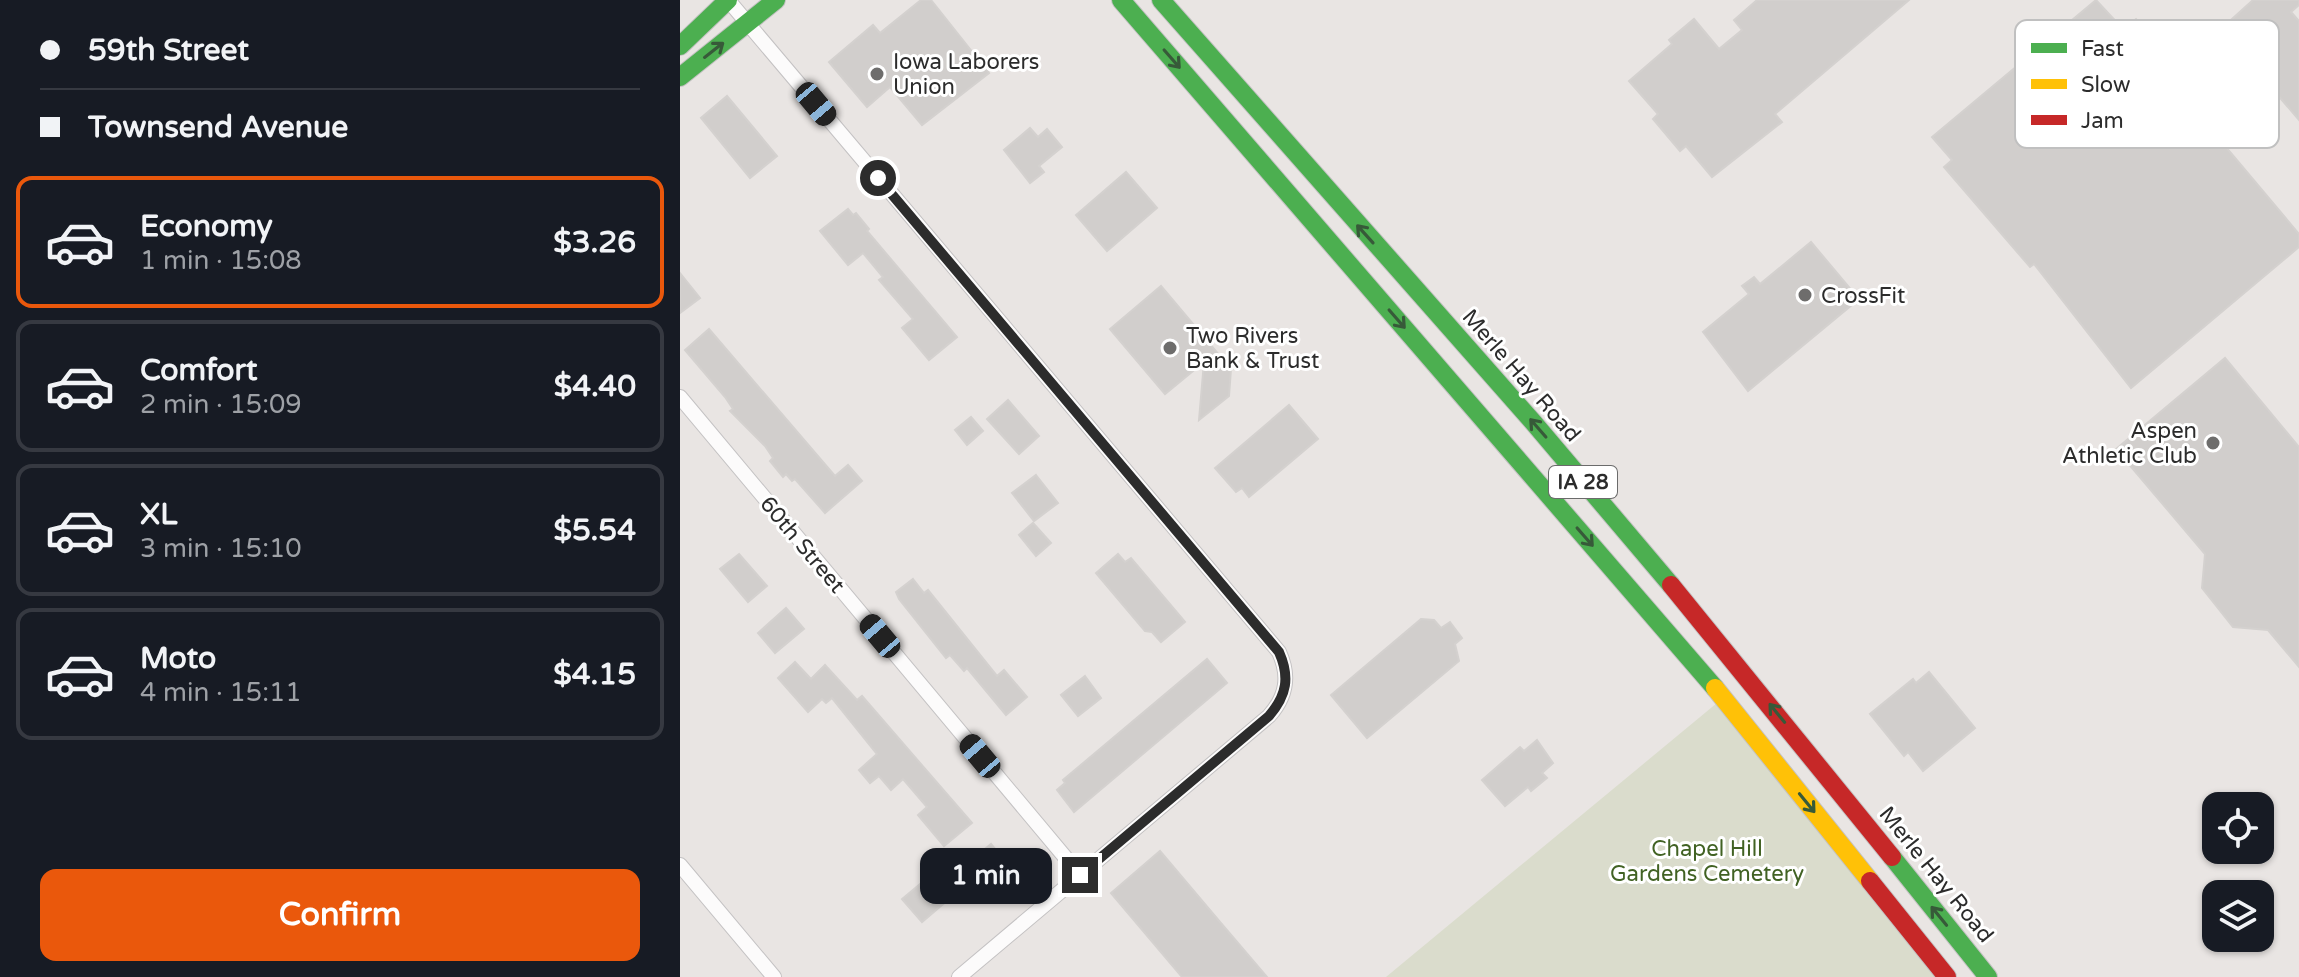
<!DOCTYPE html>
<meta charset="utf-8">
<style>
:root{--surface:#171b24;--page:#242831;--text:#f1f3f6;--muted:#9ea1a6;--line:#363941;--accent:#ea580c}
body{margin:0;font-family:"Varela Round",sans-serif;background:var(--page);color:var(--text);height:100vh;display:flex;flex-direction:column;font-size:30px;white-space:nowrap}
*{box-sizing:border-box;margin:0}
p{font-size:26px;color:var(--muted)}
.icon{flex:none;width:44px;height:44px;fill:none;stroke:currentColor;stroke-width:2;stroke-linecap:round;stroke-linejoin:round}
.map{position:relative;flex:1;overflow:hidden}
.sheet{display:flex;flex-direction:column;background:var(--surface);width:680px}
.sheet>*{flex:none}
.top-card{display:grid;align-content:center;height:176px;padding:0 40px;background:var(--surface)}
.fabs{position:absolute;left:1522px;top:792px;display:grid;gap:16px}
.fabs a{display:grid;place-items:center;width:72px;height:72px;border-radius:16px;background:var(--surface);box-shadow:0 2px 6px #0004;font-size:40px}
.end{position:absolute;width:36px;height:36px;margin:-18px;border:10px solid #2c2c2c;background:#fff;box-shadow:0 0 0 4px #fff}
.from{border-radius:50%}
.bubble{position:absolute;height:56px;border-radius:16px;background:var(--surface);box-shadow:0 2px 6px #0004;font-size:26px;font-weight:800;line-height:56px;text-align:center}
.car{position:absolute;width:24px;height:48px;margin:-24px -12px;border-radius:10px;box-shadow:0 0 6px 2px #0007;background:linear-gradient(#222 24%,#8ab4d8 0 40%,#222 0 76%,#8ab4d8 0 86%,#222 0)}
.top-card b{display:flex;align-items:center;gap:28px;height:76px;font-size:30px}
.top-card b+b{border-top:2px solid var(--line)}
.top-card i{width:20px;height:20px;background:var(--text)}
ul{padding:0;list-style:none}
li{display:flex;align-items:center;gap:24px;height:132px;margin:0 16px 12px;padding:0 24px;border:4px solid var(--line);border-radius:16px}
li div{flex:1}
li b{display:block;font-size:30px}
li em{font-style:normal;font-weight:800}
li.active{border-color:var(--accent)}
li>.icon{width:72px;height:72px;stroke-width:1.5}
.action{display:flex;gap:16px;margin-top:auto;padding:16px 40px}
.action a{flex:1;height:92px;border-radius:16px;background:var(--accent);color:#fff;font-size:32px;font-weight:800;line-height:92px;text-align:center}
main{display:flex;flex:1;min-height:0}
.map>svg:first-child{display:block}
.cemetery{fill:#dadccc}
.building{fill:#d1cecc;stroke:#d4d1cf;stroke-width:2}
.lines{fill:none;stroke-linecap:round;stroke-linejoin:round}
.street-casing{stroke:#c4c2c3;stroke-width:16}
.fast-casing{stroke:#c4c2c3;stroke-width:20}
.slow-casing{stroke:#c4c2c3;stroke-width:20}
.jam-casing{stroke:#c4c2c3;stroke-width:20}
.street{stroke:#fcfbfb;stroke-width:14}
.fast{stroke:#4caf50;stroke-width:18}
.slow{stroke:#ffc107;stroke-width:18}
.jam{stroke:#c62828;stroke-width:18}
.oneway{stroke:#375a39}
.route{stroke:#2c2c2c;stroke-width:10}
.poi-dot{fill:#6e6d6c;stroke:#fff;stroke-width:3}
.labels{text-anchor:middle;stroke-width:6;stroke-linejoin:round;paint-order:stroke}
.shield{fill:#fff;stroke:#6b6b6b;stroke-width:2}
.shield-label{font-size:20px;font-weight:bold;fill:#2c2c2c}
.poi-label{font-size:22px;fill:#2c2c2c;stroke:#fff;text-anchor:start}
.street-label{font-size:22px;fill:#2c2c2c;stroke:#fff}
.park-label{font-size:22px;fill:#416223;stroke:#fff}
.key{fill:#fff;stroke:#c0c0c0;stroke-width:2}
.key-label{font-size:22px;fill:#2c2c2c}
</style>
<main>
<section class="sheet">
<div class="top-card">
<b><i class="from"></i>59th Street</b>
<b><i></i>Townsend Avenue</b>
</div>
<ul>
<li class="active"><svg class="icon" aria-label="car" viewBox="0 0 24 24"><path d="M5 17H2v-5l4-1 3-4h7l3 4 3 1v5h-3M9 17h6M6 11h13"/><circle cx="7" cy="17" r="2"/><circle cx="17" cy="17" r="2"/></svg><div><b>Economy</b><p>1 min · 15:08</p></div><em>$3.26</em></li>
<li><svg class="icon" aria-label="car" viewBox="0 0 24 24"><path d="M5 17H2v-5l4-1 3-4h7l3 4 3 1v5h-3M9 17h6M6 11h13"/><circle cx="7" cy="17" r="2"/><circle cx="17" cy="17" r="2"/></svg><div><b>Comfort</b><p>2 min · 15:09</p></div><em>$4.40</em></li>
<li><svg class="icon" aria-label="car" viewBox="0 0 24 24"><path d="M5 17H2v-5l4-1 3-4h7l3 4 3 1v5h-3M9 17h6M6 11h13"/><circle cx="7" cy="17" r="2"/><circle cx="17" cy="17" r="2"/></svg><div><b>XL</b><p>3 min · 15:10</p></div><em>$5.54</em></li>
<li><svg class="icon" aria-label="car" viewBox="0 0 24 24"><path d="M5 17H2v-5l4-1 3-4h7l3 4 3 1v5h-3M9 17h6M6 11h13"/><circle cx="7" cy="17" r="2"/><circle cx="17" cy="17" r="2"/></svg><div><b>Moto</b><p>4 min · 15:11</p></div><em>$4.15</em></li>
</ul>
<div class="action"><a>Confirm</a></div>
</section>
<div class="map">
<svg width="1619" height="977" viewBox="0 0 1619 977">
<rect width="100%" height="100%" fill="#e9e5e3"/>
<!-- cemetery -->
<path class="cemetery" d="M1043 698 1267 977H706Z"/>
<!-- building -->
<g class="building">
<path d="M241 0H251L309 73 242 125 210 87 187 107 149 62 193 25 200 33Z"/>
<path d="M1077 0H1229L1095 114 1102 122 1032 177 1006 146 1000 151 973 119 978 114 949 81 992 44 989 40 1014 19 1039 49 1062 30 1054 20Z"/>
<path d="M1416 0 1443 29 1456 19 1468 33 1456 43 1514 112 1522 106 1531 116 1529 127 1619 234V247L1451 388 1354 264 1350 267 1264 167 1272 160 1252 137Z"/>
<path d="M1573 0H1619V5L1611 12 1619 21V120L1544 32 1554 24 1551 20Z"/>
<path d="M47 96 97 156 70 178 21 118Z"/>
<path d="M350 128 358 137 367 129 382 147 359 166 364 172 350 183 324 150Z"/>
<path d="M446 172 477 208 427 251 396 215Z"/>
<path d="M168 209 173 215 176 213 189 229 187 231 277 337 249 360 222 328 233 319 199 280 203 277 183 253 168 265 140 231Z"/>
<path d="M1131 242 1179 299 1068 391 1023 332 1069 294 1062 286 1074 277 1080 284Z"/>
<path d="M0 273 20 298 0 313Z"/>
<path d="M481 286 551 369 549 396 519 420 524 362 485 394 430 329Z"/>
<path d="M29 329 155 476 168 465 182 481 145 513 115 479 112 481 106 474 103 477 90 461 93 458 85 446 50 411 53 409 45 397 5 350Z"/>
<path d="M1545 358 1619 447V667L1588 630 1553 627 1522 588 1525 554 1436 449Z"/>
<path d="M328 400 359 436 339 454 307 419Z"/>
<path d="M609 405 638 439 569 497 562 488 556 492 535 468Z"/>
<path d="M291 417 303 431 287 445 275 430Z"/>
<path d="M356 475 378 503 354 521 332 493Z"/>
<path d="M353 523 371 543 356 556 339 535Z"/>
<path d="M59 554 87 586 68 602 40 569Z"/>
<path d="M438 554 445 562 451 558 505 622 481 642 472 632 465 631 416 573Z"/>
<path d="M233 579 244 593 248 590 317 676 324 670 347 697 326 715 287 668 284 671 270 655 266 658 219 599 216 592Z"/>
<path d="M106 608 124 629 95 653 78 633Z"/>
<path d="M741 619 754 620 761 628 770 622 782 638 775 644 779 661 687 738 651 695Z"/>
<path d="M527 659 547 683 394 812 377 790 385 783 383 780Z"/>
<path d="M115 662 131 679 145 665 177 700 182 696 292 823 264 846 238 815 247 807 223 779 211 790 199 776 190 783 179 770 197 754 152 698 146 703 142 699 128 712 98 678Z"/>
<path d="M1249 672 1295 728 1243 771 1228 752 1224 756 1190 714 1233 679 1236 683Z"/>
<path d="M405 676 421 698 398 716 381 695Z"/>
<path d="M857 740 873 763 862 773 867 778 851 791 848 787 825 806 802 780 840 747 844 751Z"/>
<path d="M311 844 329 866 298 892 289 882 242 922 222 899 263 865 273 876Z"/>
<path d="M480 851 540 922 587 977H502L431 893Z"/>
</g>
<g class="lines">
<defs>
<g id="street">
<path d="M48 0 599 652C610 676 607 696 589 716L279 977"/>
<path d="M0 397 400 875"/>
<path d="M0 865 94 977"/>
</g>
<g id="fast">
<path d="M441 0 1035 688"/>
<path d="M481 0 853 422 991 585"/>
<path d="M0 46 48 0"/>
<path d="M0 77 96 0"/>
<path d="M1212 857 1308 977"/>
</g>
<path id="slow" d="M1035 688 1190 881"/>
<g id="jam">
<path d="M991 585 1212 857"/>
<path d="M1190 881 1267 977"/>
</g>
</defs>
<!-- street casing -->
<use href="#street" class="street-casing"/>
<!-- fast casing -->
<use href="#fast" class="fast-casing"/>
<!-- slow casing -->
<use href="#slow" class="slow-casing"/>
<!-- jam casing -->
<use href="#jam" class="jam-casing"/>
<!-- street -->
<use href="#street" class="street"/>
<!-- fast -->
<use href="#fast" class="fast"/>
<!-- slow -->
<use href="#slow" class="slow"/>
<!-- jam -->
<use href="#jam" class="jam"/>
</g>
<!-- one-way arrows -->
<defs><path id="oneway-shaft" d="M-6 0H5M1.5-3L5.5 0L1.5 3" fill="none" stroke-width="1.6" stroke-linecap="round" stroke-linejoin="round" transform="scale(2)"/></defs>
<g class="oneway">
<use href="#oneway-shaft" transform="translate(34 50) rotate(-38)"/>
<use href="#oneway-shaft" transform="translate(492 59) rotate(49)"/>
<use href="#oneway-shaft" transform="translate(685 234) rotate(-132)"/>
<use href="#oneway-shaft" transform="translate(717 319) rotate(49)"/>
<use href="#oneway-shaft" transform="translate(858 428) rotate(-131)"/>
<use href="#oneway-shaft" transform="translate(905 537) rotate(49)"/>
<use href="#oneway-shaft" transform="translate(1097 713) rotate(-129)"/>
<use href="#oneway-shaft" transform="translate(1127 803) rotate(51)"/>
<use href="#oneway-shaft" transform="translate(1259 916) rotate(-129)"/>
</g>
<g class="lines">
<!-- route -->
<path class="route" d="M198 178 599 652C610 677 607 695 589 716L400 875"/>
</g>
<!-- markers -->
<g class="poi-dot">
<circle cx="197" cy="74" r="8"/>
<circle cx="1125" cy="295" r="8"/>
<circle cx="490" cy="348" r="8"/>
<circle cx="1533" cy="443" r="8"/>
</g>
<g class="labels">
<!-- shield labels -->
<rect class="shield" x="869" y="466" width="68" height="32" rx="6"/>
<g class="shield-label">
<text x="903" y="489">IA 28</text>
</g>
<!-- poi labels -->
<g class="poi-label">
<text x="213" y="69">Iowa Laborers<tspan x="213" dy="25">Union</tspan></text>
<text x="1141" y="303">CrossFit</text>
<text x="506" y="343">Two Rivers<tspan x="506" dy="25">Bank &amp; Trust</tspan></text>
<text x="1517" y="438" text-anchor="end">Aspen<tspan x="1517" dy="25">Athletic Club</tspan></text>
</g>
<!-- street labels -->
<g class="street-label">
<text transform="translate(842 375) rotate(49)" y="8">Merle Hay Road</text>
<text transform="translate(123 544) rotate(50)" y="8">60th Street</text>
<text transform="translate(1257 874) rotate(51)" y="8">Merle Hay Road</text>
</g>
<!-- park labels -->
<g class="park-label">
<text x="1027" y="856">Chapel Hill<tspan x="1027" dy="25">Gardens Cemetery</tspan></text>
</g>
</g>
<!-- legend -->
<rect x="1335" y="20" width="264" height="128" rx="12" class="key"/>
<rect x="1351" y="43" width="36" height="10" fill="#4caf50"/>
<rect x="1351" y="79" width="36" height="10" fill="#ffc107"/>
<rect x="1351" y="115" width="36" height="10" fill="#c62828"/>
<g class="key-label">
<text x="1401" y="56">Fast</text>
<text x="1401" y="92">Slow</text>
<text x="1401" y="128">Jam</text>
</g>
</svg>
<div class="fabs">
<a><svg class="icon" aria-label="locate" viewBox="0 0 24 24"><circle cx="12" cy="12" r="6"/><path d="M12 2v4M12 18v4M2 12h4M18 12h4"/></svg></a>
<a><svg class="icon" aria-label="layers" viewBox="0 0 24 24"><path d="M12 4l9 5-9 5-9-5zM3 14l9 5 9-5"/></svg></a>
</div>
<i class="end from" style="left:198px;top:178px"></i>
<i class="end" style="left:400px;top:875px"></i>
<div class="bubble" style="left:240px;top:848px;width:132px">1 min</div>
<i class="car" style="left:136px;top:104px;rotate:140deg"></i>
<i class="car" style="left:200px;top:636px;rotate:320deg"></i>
<i class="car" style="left:300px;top:756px;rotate:320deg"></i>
</div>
</main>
